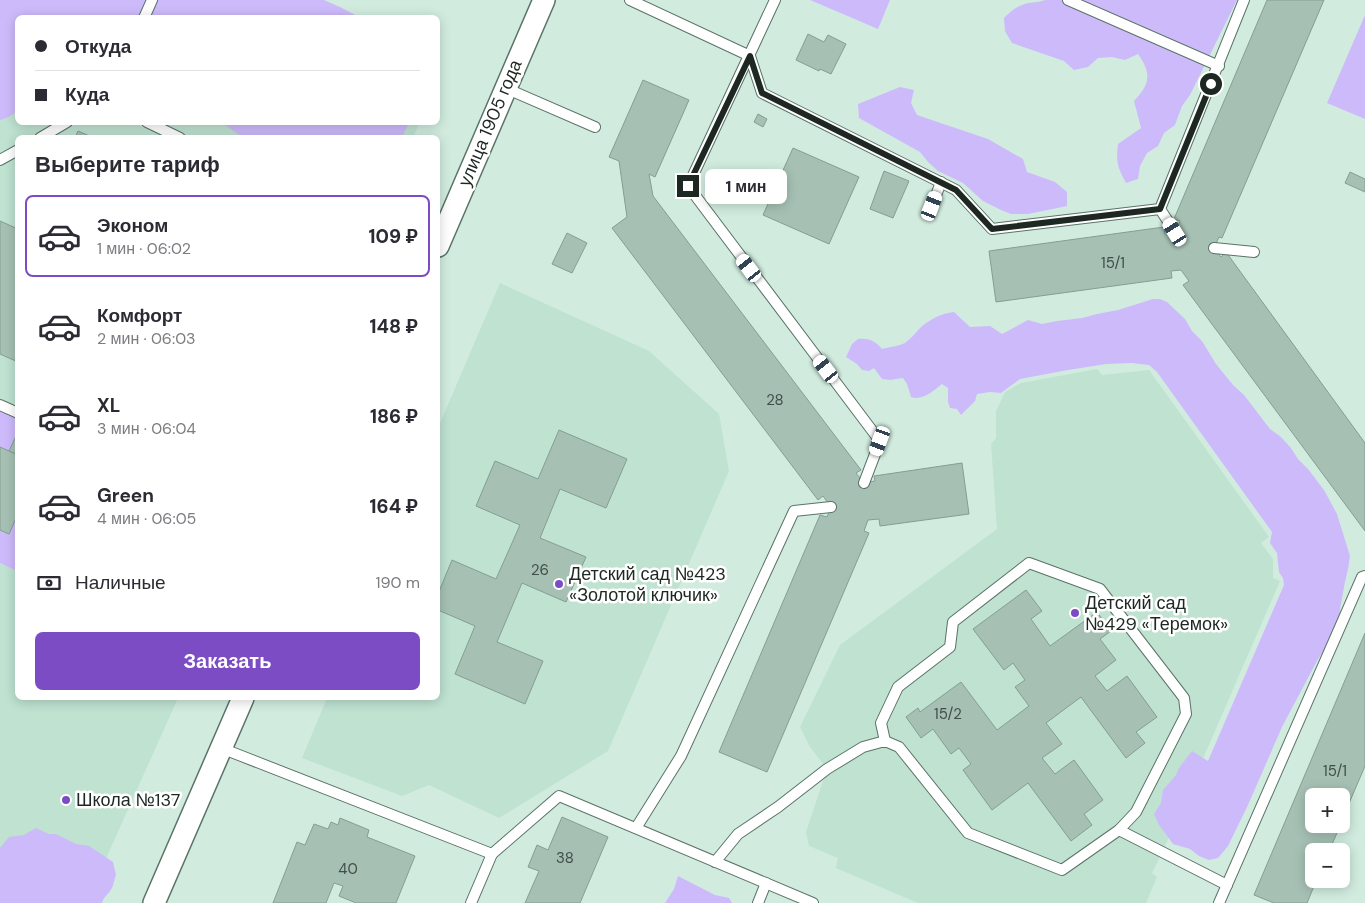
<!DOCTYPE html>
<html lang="ru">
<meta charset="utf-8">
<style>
:root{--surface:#fff;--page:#f2f2f3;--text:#2b2b33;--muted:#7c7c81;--line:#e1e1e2;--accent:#7b4cc4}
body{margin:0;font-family:"DM Sans",sans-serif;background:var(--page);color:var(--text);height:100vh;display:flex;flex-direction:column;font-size:19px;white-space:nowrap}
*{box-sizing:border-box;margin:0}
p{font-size:16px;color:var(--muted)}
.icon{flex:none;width:28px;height:28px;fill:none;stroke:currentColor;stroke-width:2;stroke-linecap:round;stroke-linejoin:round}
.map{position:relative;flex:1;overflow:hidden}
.drawer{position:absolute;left:15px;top:135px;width:425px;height:565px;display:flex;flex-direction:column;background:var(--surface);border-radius:8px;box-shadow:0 2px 12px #0003}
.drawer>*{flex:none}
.top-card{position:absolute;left:15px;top:15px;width:425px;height:110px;border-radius:8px;box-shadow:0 2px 12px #0003;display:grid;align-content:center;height:110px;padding:0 20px;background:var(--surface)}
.controls{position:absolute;left:1305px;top:788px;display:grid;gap:10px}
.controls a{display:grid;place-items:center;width:45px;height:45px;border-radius:8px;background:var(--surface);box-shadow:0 2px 12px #0003;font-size:25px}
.end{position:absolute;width:22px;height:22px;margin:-11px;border:6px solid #1e2823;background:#fff;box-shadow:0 0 0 2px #fff}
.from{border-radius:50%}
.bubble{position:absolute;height:35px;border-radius:8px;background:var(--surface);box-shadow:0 2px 12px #0003;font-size:16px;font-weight:800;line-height:35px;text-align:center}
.car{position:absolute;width:15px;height:30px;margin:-15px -8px;border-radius:6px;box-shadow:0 0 4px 1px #0007;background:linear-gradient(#fff 24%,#345 0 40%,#fff 0 76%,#345 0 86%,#fff 0)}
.top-card b{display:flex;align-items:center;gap:18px;height:48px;font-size:19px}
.top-card b+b{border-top:1px solid var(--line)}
.top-card i{width:12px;height:12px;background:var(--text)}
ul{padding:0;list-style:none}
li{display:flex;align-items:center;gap:15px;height:82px;margin:0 10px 8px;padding:0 10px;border:2px solid transparent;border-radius:8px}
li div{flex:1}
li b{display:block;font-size:19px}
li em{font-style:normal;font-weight:800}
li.selected{border-color:var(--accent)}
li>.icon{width:45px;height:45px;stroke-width:1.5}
h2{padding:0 20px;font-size:22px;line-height:60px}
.pay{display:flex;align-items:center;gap:12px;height:55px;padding:0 20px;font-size:19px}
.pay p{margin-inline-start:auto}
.action{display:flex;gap:10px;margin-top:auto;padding:10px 20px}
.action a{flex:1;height:58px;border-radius:8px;background:var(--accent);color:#fff;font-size:20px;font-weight:800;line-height:58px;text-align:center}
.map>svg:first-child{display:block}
.built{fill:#bfe2d1}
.green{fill:#cdbafb}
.building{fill:#a6c1b4;stroke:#849e92}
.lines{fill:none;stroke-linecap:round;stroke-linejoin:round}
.lane-casing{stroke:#5a7368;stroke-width:12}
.street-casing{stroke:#5a7368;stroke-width:24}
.lane{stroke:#fff;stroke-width:10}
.street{stroke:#fff;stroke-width:21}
.route{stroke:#1e2823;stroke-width:6}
.poi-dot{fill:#7b4cc4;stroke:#fff;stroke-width:2}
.labels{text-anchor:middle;stroke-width:5;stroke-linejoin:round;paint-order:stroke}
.number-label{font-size:15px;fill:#404e47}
.street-label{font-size:18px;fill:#1e2823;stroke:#fff}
.poi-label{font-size:18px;fill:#1e2823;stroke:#fff;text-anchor:start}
</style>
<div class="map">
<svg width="1365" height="903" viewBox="0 0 1365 903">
<rect width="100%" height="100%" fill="#d1ecdf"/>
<!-- built -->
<g class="built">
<path d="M18 18V122L419 123 413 138H18L17 418 0 411V22Z"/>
<path d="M500 283 649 351 719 414 729 471 608 751 499 818 429 785 402 796 302 758 327 698H438V428Z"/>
<path d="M1097 369 1102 375 1149 370 1269 537 1261 543 1273 559V578L1280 581 1162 853 1152 873 1157 877 1146 903H918L836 868 838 858 809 846 806 832 827 769 810 747 800 727 840 645 997 529 991 444 996 438V411L1005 392 1021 383Z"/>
<path d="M0 563 17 571 18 698H178L86 903H0Z"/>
</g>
<!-- green -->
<g class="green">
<path d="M0 0H324L340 7 359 17 18 18 17 111 9 117 0 120Z"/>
<path d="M810 0H890L878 29Z"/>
<path d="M1045 0H1237L1190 95 1182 106 1175 125 1164 133 1158 146 1147 153 1140 166 1138 179 1126 183C1117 167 1116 161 1118 144L1141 128 1134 101C1150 84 1152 74 1138 54L1125 60 1112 57 1098 58 1088 67 1074 70 1064 61 1012 43 1005 31 1004 18C1011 11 1018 5 1029 3 1034 2 1040 2 1045 0Z"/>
<path d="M1365 15V119L1327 103Z"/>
<path d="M900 87 914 90 911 103 917 115 988 139 1023 159 1027 172 1055 182 1067 192V206L1028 214H1011L1001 210 983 201 963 183 938 171 928 162 920 152 859 118 858 104Z"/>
<path d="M211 123 409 122V123L402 137 244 138 225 125Z"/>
<path d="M1153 299H1160L1167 302 1185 319 1192 331 1202 341 1216 364 1233 385 1244 395 1270 429 1281 437 1291 448 1298 459 1308 469 1324 490 1337 514 1350 556 1348 569 1345 582 1340 609 1342 621 1336 633 1318 659 1282 727 1248 805 1228 846 1218 858 1209 860 1199 856 1190 849 1173 844 1159 825 1154 814 1161 803 1163 790 1176 775 1179 768 1192 751 1208 761 1284 585 1283 578 1279 572 1277 553 1270 543 1272 532 1157 372 1149 365 1132 363 1106 364 1068 370 1020 379 1001 393 990 392 977 394 975 401 961 415 957 409 950 408 948 402V388L942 384C933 391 923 401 911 397L907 384 903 378 890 380 882 379 874 368 869 371 862 370 857 364 846 357 852 344 858 339C868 338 876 341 882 349 889 347 899 346 905 343 910 339 915 334 919 329 928 320 942 313 954 312L970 327 990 326 1002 334 1028 320 1042 324 1057 321 1082 318 1097 314 1118 310Z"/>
<path d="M0 411 17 418V571L0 563Z"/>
<path d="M36 828 49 834H56L76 844 89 846 113 862 116 875C114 879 114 884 112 888 109 894 104 896 102 903H0V848L9 837 24 835Z"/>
<path d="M678 876 715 895 729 898 732 903H665L674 889Z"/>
</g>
<!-- building -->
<g class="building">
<path d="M1267 0H1324L1222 238 1219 237 1214 248 1221 257 1226 252 1365 443V531L1183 285 1189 281 1181 270 1171 271 1172 278 996 302 989 251 1164 227 1165 234 1175 232 1180 221 1174 219Z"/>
<path d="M808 34 824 42 828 35 846 44 831 74 820 69 819 71 796 60Z"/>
<path d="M643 80 689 100 655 177 649 174 653 196 861 470 856 473 864 483 875 481 874 476 962 463 969 514 880 526 879 519 868 520 864 531 869 533 767 772 719 752 820 515 827 517 831 507 823 496 818 500 612 228 627 217 619 161 609 157Z"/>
<path d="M758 114 767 119 763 127 754 122Z"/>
<path d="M78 131 94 138H75Z"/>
<path d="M793 148 859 177 829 244 763 215Z"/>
<path d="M884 171 909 181 893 218 870 209Z"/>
<path d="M1350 172 1365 179V192L1345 183Z"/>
<path d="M0 221 18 229V362L0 354Z"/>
<path d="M567 233 587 243 572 273 552 264Z"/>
<path d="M559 430 627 459 606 508 560 489 540 538 586 557 566 602 522 583 497 642 543 661 525 704 455 674 475 626 438 610V594L452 560 496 579 520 525 476 506 495 461 538 479Z"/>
<path d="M18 432V455L9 451Z"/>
<path d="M0 447 18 455V514L9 534 0 530Z"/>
<path d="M1026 590 1042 611 1031 619 1050 646 1097 612 1111 631 1100 639 1116 660 1095 676 1107 691 1127 676 1157 717 1136 732 1145 743 1126 758 1081 697 1046 723 1062 744 1042 758 1055 774 1074 760 1103 800 1084 814 1092 825 1071 841 1028 783 992 810 963 770 971 764 959 748 951 754 933 729 921 738 906 717 918 708 920 712 961 682 997 730 1029 706 1015 687 1025 680 1013 663 1004 670 973 629Z"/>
<path d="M1365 633V766L1341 822V796H1314V824H1341L1329 851H1314V879H1317L1307 903H1274L1254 895Z"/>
<path d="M562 817 608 837 580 903H525L539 871 528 867 537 845 548 850Z"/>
<path d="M340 818 369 830 367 837 415 856 396 903H356L339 896 343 886 334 883 326 903H273L297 842 305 845 314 824 328 829 331 822 338 825Z"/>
</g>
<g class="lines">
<defs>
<g id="lane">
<path d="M630 0 750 56 762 93 956 190 992 229 1160 209 1244 0"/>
<path d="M775 0 688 186 880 441 864 483"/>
<path d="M1068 0 1219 66"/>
<path d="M144 18 152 0"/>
<path d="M505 88 595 127"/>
<path d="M147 122 180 138"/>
<path d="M40 138 67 122"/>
<path d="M0 160 18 150"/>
<path d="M932 206 941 182"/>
<path d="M1160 209 1175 232"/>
<path d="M1214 248 1254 252"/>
<path d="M0 405 18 413"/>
<path d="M885 741 881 723 898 687 950 647 953 622 1029 563 1100 589 1184 698 1186 714 1136 812 1119 830"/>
<path d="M221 748 492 854 559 796 813 903"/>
<path d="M636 828 681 756 794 511 831 507"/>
<path d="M715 862 738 834 778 807 827 769 863 747 885 741 899 747 968 833 1062 870 1119 830 1227 885"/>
<path d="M471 903 492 854"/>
<path d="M758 903 766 883"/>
<path d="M1219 903 1362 577 1365 576"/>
</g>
<g id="street">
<path d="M438 246 544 0"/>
<path d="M154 903 243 698"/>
</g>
</defs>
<!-- lane casing -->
<use href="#lane" class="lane-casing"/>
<!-- street casing -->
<use href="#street" class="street-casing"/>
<!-- lane -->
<use href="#lane" class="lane"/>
<!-- street -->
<use href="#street" class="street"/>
</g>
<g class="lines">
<!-- route -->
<path class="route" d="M688 186 750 56 762 93 956 190 992 229 1160 209 1211 84"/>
</g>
<!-- markers -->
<g class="poi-dot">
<circle cx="559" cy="584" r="5"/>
<circle cx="1075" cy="613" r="5"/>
<circle cx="66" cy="800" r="5"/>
</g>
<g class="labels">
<!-- number labels -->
<g class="number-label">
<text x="1113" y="268">15/1</text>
<text x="775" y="405">28</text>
<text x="540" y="575">26</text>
<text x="948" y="719">15/2</text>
<text x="1335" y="776">15/1</text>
<text x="565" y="863">38</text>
<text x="348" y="874">40</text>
</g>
<!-- street labels -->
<g class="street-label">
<text transform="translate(490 123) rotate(-67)" y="6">улица 1905 года</text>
</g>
<!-- poi labels -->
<g class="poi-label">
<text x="569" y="580">Детский сад №423<tspan x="569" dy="21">«Золотой ключик»</tspan></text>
<text x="1085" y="609">Детский сад<tspan x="1085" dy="21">№429 «Теремок»</tspan></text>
<text x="76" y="806">Школа №137</text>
</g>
</g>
</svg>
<div class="controls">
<a>+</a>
<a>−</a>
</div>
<i class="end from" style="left:1211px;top:84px"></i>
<i class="end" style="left:688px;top:186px"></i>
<div class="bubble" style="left:705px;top:169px;width:82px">1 мин</div>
<i class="car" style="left:932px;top:206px;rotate:21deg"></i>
<i class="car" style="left:1175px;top:232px;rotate:328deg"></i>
<i class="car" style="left:749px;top:268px;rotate:323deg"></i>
<i class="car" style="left:826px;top:369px;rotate:323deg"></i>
<i class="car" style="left:880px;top:441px;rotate:200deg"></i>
<div class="top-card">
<b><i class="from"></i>Откуда</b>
<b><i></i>Куда</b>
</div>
<section class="drawer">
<h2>Выберите тариф</h2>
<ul>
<li class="selected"><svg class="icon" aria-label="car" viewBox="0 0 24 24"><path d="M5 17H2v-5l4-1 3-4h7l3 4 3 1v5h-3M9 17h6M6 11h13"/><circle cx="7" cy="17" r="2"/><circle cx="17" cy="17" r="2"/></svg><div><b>Эконом</b><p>1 мин · 06:02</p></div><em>109 ₽</em></li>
<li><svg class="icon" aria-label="car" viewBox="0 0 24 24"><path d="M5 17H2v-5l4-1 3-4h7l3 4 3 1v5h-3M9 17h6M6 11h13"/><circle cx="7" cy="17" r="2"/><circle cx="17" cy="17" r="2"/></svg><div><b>Комфорт</b><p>2 мин · 06:03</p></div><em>148 ₽</em></li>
<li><svg class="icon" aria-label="car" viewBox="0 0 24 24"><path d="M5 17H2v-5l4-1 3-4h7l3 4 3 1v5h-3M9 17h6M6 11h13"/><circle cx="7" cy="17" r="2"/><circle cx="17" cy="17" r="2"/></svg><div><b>XL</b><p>3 мин · 06:04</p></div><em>186 ₽</em></li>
<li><svg class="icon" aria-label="car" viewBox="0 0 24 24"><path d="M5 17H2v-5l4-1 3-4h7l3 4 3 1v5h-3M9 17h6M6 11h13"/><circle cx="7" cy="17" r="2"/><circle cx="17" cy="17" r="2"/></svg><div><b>Green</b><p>4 мин · 06:05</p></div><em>164 ₽</em></li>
</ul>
<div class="pay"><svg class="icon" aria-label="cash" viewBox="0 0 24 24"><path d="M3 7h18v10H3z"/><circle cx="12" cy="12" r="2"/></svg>Наличные<p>190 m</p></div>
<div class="action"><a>Заказать</a></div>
</section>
</div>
